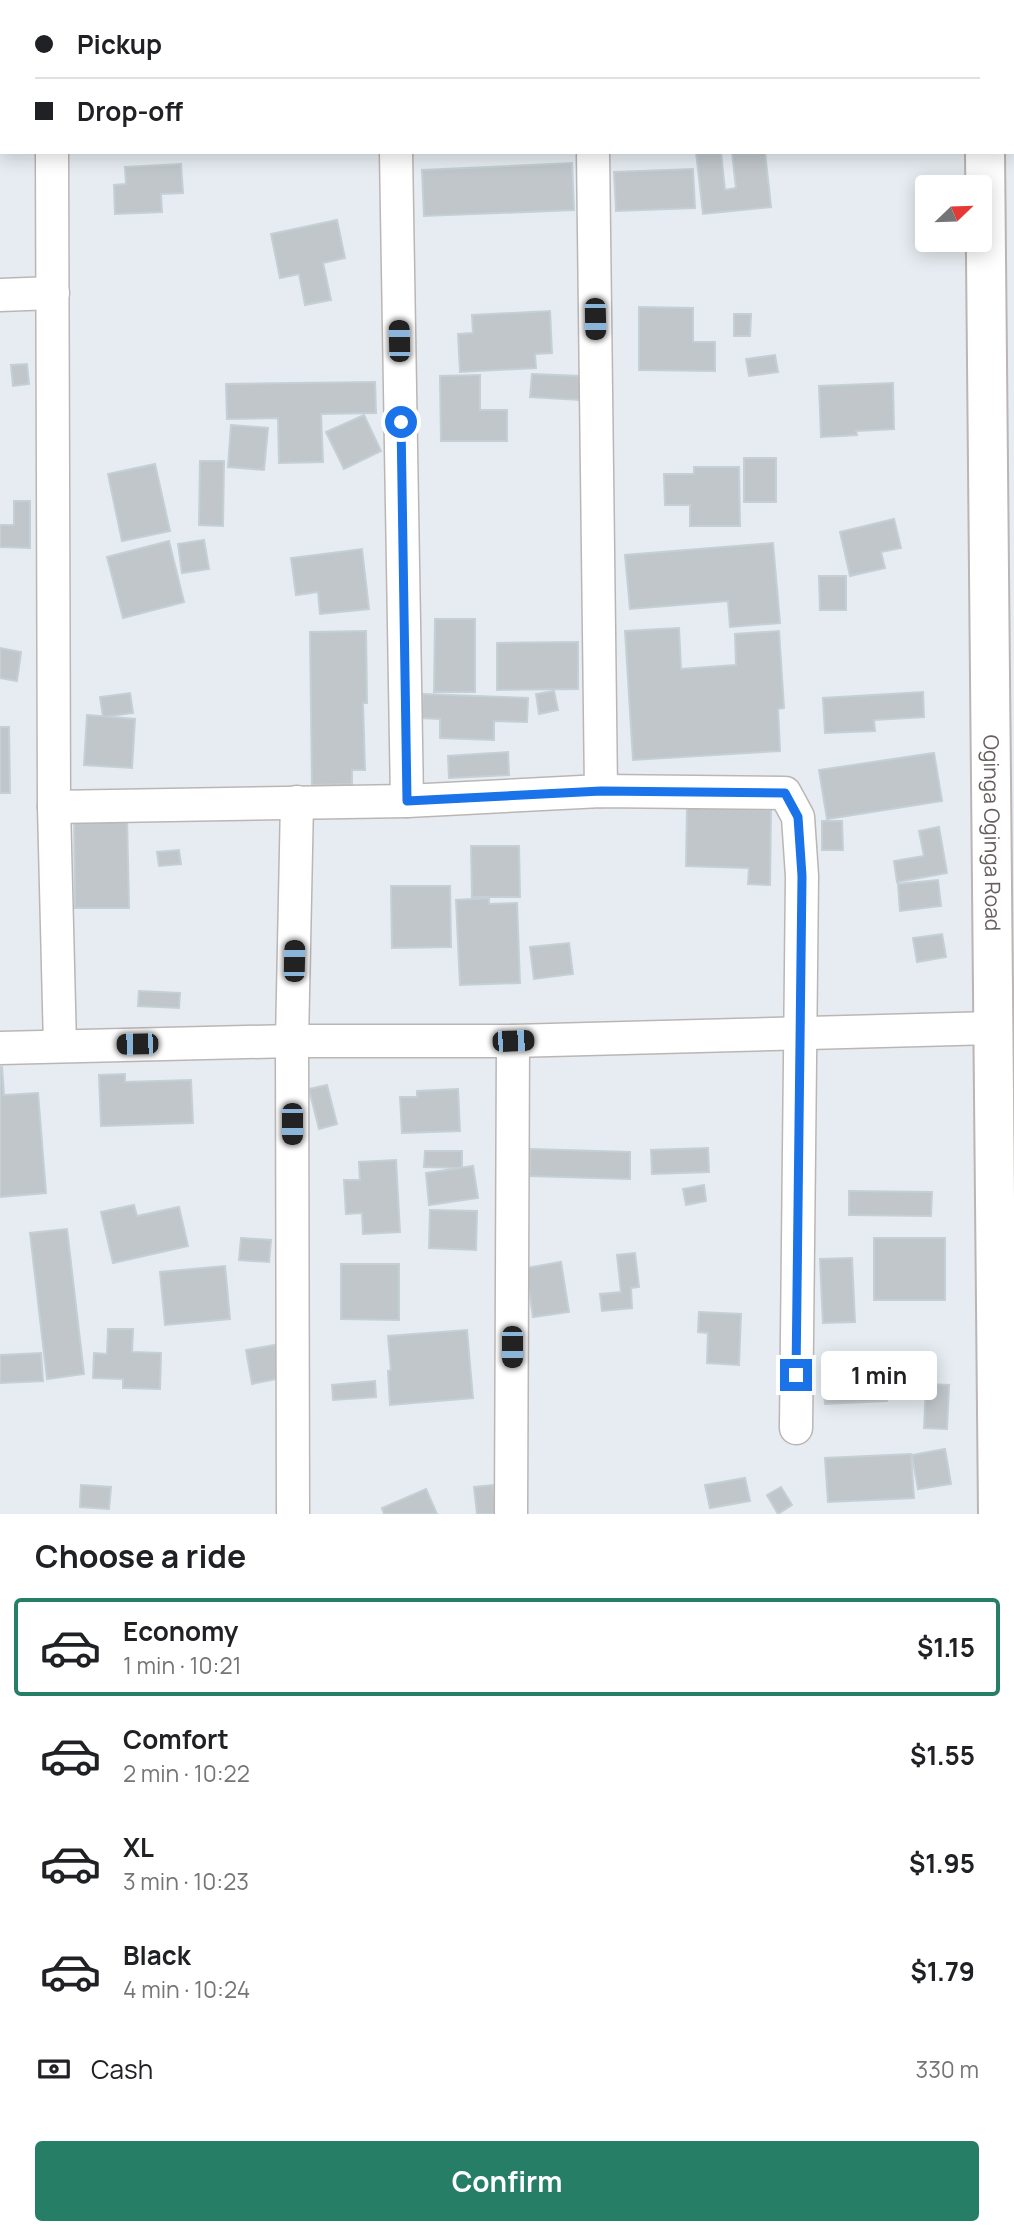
<!DOCTYPE html>
<meta charset="utf-8">
<style>
:root{--surface:#fff;--page:#f2f2f2;--text:#202124;--muted:#757577;--line:#e0e0e0;--accent:#267e66}
body{margin:0;font-family:Manrope,sans-serif;background:var(--page);color:var(--text);height:100vh;display:flex;flex-direction:column;font-size:26px;white-space:nowrap}
*{box-sizing:border-box;margin:0}
p{font-size:23px;color:var(--muted)}
.icon{flex:none;width:38px;height:38px;fill:none;stroke:currentColor;stroke-width:2;stroke-linecap:round;stroke-linejoin:round}
.map{position:relative;height:1514px;overflow:hidden}
.sheet{display:flex;flex-direction:column;background:var(--surface);flex:1}
.sheet>*{flex:none}
.guide{position:absolute;left:0px;top:0px;width:1015px;height:154px;box-shadow:0 4px 18px #0003;display:grid;align-content:center;height:154px;padding:0 35px;background:var(--surface)}
.needle{width:46px;rotate:67deg}
.controls{position:absolute;left:915px;top:175px;display:grid;gap:14px}
.controls a{display:grid;place-items:center;width:77px;height:77px;border-radius:7px;background:var(--surface);box-shadow:0 4px 18px #0003;font-size:35px}
.end{position:absolute;width:32px;height:32px;margin:-16px;border:9px solid #1a73e8;background:#fff;box-shadow:0 0 0 4px #fff}
.from{border-radius:50%}
.bubble{position:absolute;height:49px;border-radius:7px;background:var(--surface);box-shadow:0 4px 18px #0003;font-size:23px;font-weight:700;line-height:49px;text-align:center}
.car{position:absolute;width:21px;height:42px;margin:-21px -10px;border-radius:9px;box-shadow:0 0 5px 2px #0007;background:linear-gradient(#222 24%,#8ab4d8 0 40%,#222 0 76%,#8ab4d8 0 86%,#222 0)}
.guide b{display:flex;align-items:center;gap:24px;height:66px;font-size:26px}
.guide b+b{border-top:2px solid var(--line)}
.guide i{width:18px;height:18px;background:var(--text)}
ul{padding:0;list-style:none}
li{display:flex;align-items:center;gap:21px;height:98px;margin:0 14px 10px;padding:0 21px;border:4px solid transparent;border-radius:7px}
li div{flex:1}
li b{display:block;font-size:26px}
li em{font-style:normal;font-weight:700}
li.active{border-color:var(--accent)}
li>.icon{width:63px;height:63px;stroke-width:1.5}
h2{padding:0 35px;font-size:32px;line-height:84px}
.pay{display:flex;align-items:center;gap:18px;height:77px;padding:0 35px;font-size:26px}
.pay p{margin-inline-start:auto}
.primary-button{display:flex;gap:14px;margin-top:auto;padding:14px 35px}
.primary-button a{flex:1;height:80px;border-radius:7px;background:var(--accent);color:#fff;font-size:28px;font-weight:700;line-height:80px;text-align:center}
.map>svg:first-child{display:block}
.building{fill:#c0c6ca;stroke:#c4d0d6;stroke-width:2}
.lines{fill:none;stroke-linecap:round;stroke-linejoin:round}
.street-casing{stroke:#bbb6b4;stroke-width:35}
.secondary-casing{stroke:#bbb5b3;stroke-width:42}
.street{stroke:#fff;stroke-width:32}
.secondary{stroke:#fff;stroke-width:38}
.route{stroke:#1a73e8;stroke-width:9}
.labels{text-anchor:middle;stroke-width:7;stroke-linejoin:round;paint-order:stroke}
.street-label{font-size:21px;fill:#675f5e;stroke:#fff}
</style>
<div class="map">
<svg width="1014" height="1514" viewBox="0 0 1014 1514">
<rect width="100%" height="100%" fill="#e6ecf1"/>
<!-- building -->
<g class="building">
<path d="M465 0H575V2H444Z"/>
<rect x="613" y="0" width="93" height="2"/>
<path d="M696 152H721L725 190 736 188 732 152H765L771 207 703 214Z"/>
<path d="M572 163 574 210 424 216 422 170Z"/>
<path d="M181 164 183 193 161 194 162 212 115 214 114 185 126 184 125 167Z"/>
<path d="M693 169 695 208 616 211 614 172Z"/>
<path d="M337 220 345 258 323 263 331 300 305 305 299 274 280 278 271 234Z"/>
<path d="M639 307 693 308V342H715V371L639 370Z"/>
<path d="M550 311 552 353 535 354 536 368 460 372 458 334 473 333 472 315Z"/>
<path d="M734 314H751L750 336H734Z"/>
<path d="M775 355 778 372 749 376 746 359Z"/>
<path d="M27 364 29 384 13 386 11 365Z"/>
<path d="M532 374 581 376 580 400 530 397Z"/>
<path d="M480 375V410H507V441H441L440 376Z"/>
<path d="M375 382 376 413 321 414 323 462 279 463 278 418 227 419 226 384Z"/>
<path d="M893 383 894 429 856 431 857 435 821 437 819 386Z"/>
<path d="M364 415 381 451 344 469 326 432Z"/>
<path d="M231 425 268 428 264 470 228 467Z"/>
<rect x="744" y="458" width="32" height="44"/>
<path d="M200 461H224L223 526 199 525Z"/>
<path d="M155 464 170 531 122 541 108 474Z"/>
<path d="M694 467H739L740 526H690V505H665L664 474H694Z"/>
<path d="M14 501H30V548L0 547V525H14Z"/>
<path d="M894 519 901 548 881 552 885 568 850 576 840 532Z"/>
<path d="M204 540 209 569 182 573 178 544Z"/>
<path d="M169 541 184 602 123 618 107 557Z"/>
<path d="M773 543 780 623 730 627 728 601 630 609 625 555Z"/>
<path d="M362 549 369 609 320 614 318 592 296 595 291 558Z"/>
<path d="M819 576H846V610H820Z"/>
<path d="M435 619H475V692H434Z"/>
<path d="M679 628 681 669 736 665 735 634 779 631 784 708 778 709 780 751 633 760 625 631Z"/>
<path d="M366 631 367 703H363L365 770H352V784L312 785 310 632Z"/>
<path d="M578 642V689L497 690V643Z"/>
<path d="M0 648 21 652 17 681 0 678Z"/>
<path d="M554 691 558 710 539 714 536 694Z"/>
<path d="M923 692 924 717 874 720 875 731 825 733 823 698Z"/>
<path d="M130 693 133 713 103 717 100 697Z"/>
<path d="M423 694 528 698 527 722 494 721V740L440 738V719L421 718Z"/>
<path d="M87 715 135 719 132 768 84 765Z"/>
<path d="M0 727H9L10 793H0Z"/>
<path d="M508 752 509 775 449 778 448 756Z"/>
<path d="M934 753 942 801 827 819 819 770Z"/>
<path d="M687 808 771 810 770 885 748 884 749 868 686 866Z"/>
<path d="M74 816H127L129 908H75Z"/>
<path d="M822 821H842L843 850H822Z"/>
<path d="M939 827 947 873 897 882 894 861 924 856 919 831Z"/>
<path d="M471 846H519L520 897H472Z"/>
<path d="M179 850 181 864 159 866 157 852Z"/>
<path d="M938 880 941 906 900 911 898 884Z"/>
<path d="M391 886H450L451 947 392 948Z"/>
<path d="M489 898V904L517 903 520 983 460 985 456 900Z"/>
<path d="M942 934 946 957 917 962 913 938Z"/>
<path d="M569 943 573 974 534 979 530 947Z"/>
<path d="M139 991 180 993 179 1008 138 1006Z"/>
<path d="M0 1067H2L4 1095 38 1093 46 1193 0 1197Z"/>
<path d="M125 1074V1082L191 1080 193 1123 101 1126 99 1075Z"/>
<path d="M327 1085 337 1124 319 1129 309 1089Z"/>
<path d="M458 1089 460 1131 402 1133 400 1097H417V1091Z"/>
<path d="M708 1148 709 1172 652 1174 651 1150Z"/>
<path d="M530 1149 630 1152V1179L530 1176Z"/>
<path d="M425 1151H462V1168L424 1167Z"/>
<path d="M396 1160 400 1232 363 1234 362 1213 346 1214 344 1180H360L359 1162Z"/>
<path d="M473 1166 478 1198 429 1205 426 1173Z"/>
<path d="M704 1185 706 1201 686 1205 683 1189Z"/>
<path d="M849 1191 932 1192 931 1216 849 1215Z"/>
<path d="M134 1205 137 1216 179 1207 188 1246 113 1263 101 1212Z"/>
<path d="M430 1210 477 1211 476 1250 429 1248Z"/>
<path d="M67 1229 84 1374 47 1379 30 1233Z"/>
<path d="M241 1238 271 1240 269 1262 239 1260Z"/>
<rect x="874" y="1238" width="71" height="62"/>
<path d="M635 1253 639 1287 631 1288 632 1308 602 1311 600 1294 621 1292 617 1255Z"/>
<path d="M852 1258 855 1322 823 1323 820 1259Z"/>
<path d="M561 1262 569 1312 533 1317 526 1268Z"/>
<path d="M341 1264H399V1320L341 1319Z"/>
<path d="M225 1266 230 1319 165 1325 160 1272Z"/>
<path d="M699 1312 741 1314 739 1365 707 1363 708 1333 698 1332Z"/>
<path d="M108 1329H133L132 1352 161 1353 160 1389 123 1388V1379L93 1378 94 1353 107 1354Z"/>
<path d="M467 1330 473 1398 390 1405 388 1371 391 1370 388 1336Z"/>
<path d="M275 1345 281 1378 252 1384 246 1350Z"/>
<path d="M41 1353 43 1381 0 1383V1355Z"/>
<path d="M924 1358 925 1383 886 1385 887 1401 825 1404 822 1363Z"/>
<path d="M375 1381 376 1397 333 1400 332 1385Z"/>
<path d="M926 1384 949 1385 947 1429 924 1428Z"/>
<path d="M945 1449 951 1484 918 1489 912 1455Z"/>
<path d="M911 1454 914 1498 828 1502 825 1458Z"/>
<path d="M745 1478 750 1501 710 1508 705 1485Z"/>
<path d="M81 1485 111 1487 109 1509 80 1507Z"/>
<path d="M493 1485 496 1514H477L474 1487Z"/>
<path d="M781 1487 792 1505 778 1514 767 1495Z"/>
<path d="M426 1489 437 1514H384L382 1508Z"/>
</g>
<g class="lines">
<defs>
<g id="street">
<path d="M50 0V2"/>
<path d="M395 0V2"/>
<path d="M593 2V0"/>
<path d="M52 152 54 807 60 1046"/>
<path d="M396 152 407 801"/>
<path d="M593 152 601 791"/>
<path d="M0 295 53 293"/>
<path d="M54 807 407 801 601 791 785 793 798 817 802 876 796 1428"/>
<path d="M0 1048 292 1041H513L993 1028"/>
<path d="M293 1514 292 1041 297 802"/>
<path d="M511 1514 513 1041"/>
</g>
<g id="secondary">
<path d="M984 0V2"/>
<path id="s1" d="M985 152 998 1514"/>
</g>
</defs>
<!-- street casing -->
<use href="#street" class="street-casing"/>
<!-- secondary casing -->
<use href="#secondary" class="secondary-casing"/>
<!-- street -->
<use href="#street" class="street"/>
<!-- secondary -->
<use href="#secondary" class="secondary"/>
</g>
<g class="lines">
<!-- route -->
<path class="route" d="M401 422 407 801 601 791 785 793 798 817 802 876 796 1375"/>
</g>
<g class="labels">
<!-- street labels -->
<g class="street-label">
<text dy="7" stroke="none"><textPath href="#s1" startOffset="681">Oginga Oginga Road</textPath></text>
</g>
</g>
</svg>
<div class="controls">
<a><svg class="needle" viewBox="-14 -14 28 28"><path d="M0-13l5 13h-10z" fill="#e53935"/><path d="M0 13l5-13h-10z" fill="#757577"/></svg></a>
</div>
<i class="end from" style="left:401px;top:422px"></i>
<i class="end" style="left:796px;top:1375px"></i>
<div class="bubble" style="left:821px;top:1351px;width:116px">1 min</div>
<i class="car" style="left:595px;top:319px;rotate:179deg"></i>
<i class="car" style="left:399px;top:341px;rotate:359deg"></i>
<i class="car" style="left:294px;top:961px;rotate:1deg"></i>
<i class="car" style="left:513px;top:1041px;rotate:88deg"></i>
<i class="car" style="left:137px;top:1044px;rotate:269deg"></i>
<i class="car" style="left:292px;top:1124px;rotate:180deg"></i>
<i class="car" style="left:512px;top:1347px;rotate:180deg"></i>
<div class="guide">
<b><i class="from"></i>Pickup</b>
<b><i></i>Drop-off</b>
</div>
</div>
<section class="sheet">
<h2>Choose a ride</h2>
<ul>
<li class="active"><svg class="icon" aria-label="car" viewBox="0 0 24 24"><path d="M5 17H2v-5l4-1 3-4h7l3 4 3 1v5h-3M9 17h6M6 11h13"/><circle cx="7" cy="17" r="2"/><circle cx="17" cy="17" r="2"/></svg><div><b>Economy</b><p>1 min · 10:21</p></div><em>$1.15</em></li>
<li><svg class="icon" aria-label="car" viewBox="0 0 24 24"><path d="M5 17H2v-5l4-1 3-4h7l3 4 3 1v5h-3M9 17h6M6 11h13"/><circle cx="7" cy="17" r="2"/><circle cx="17" cy="17" r="2"/></svg><div><b>Comfort</b><p>2 min · 10:22</p></div><em>$1.55</em></li>
<li><svg class="icon" aria-label="car" viewBox="0 0 24 24"><path d="M5 17H2v-5l4-1 3-4h7l3 4 3 1v5h-3M9 17h6M6 11h13"/><circle cx="7" cy="17" r="2"/><circle cx="17" cy="17" r="2"/></svg><div><b>XL</b><p>3 min · 10:23</p></div><em>$1.95</em></li>
<li><svg class="icon" aria-label="car" viewBox="0 0 24 24"><path d="M5 17H2v-5l4-1 3-4h7l3 4 3 1v5h-3M9 17h6M6 11h13"/><circle cx="7" cy="17" r="2"/><circle cx="17" cy="17" r="2"/></svg><div><b>Black</b><p>4 min · 10:24</p></div><em>$1.79</em></li>
</ul>
<div class="pay"><svg class="icon" aria-label="cash" viewBox="0 0 24 24"><path d="M3 7h18v10H3z"/><circle cx="12" cy="12" r="2"/></svg>Cash<p>330 m</p></div>
<div class="primary-button"><a>Confirm</a></div>
</section>
